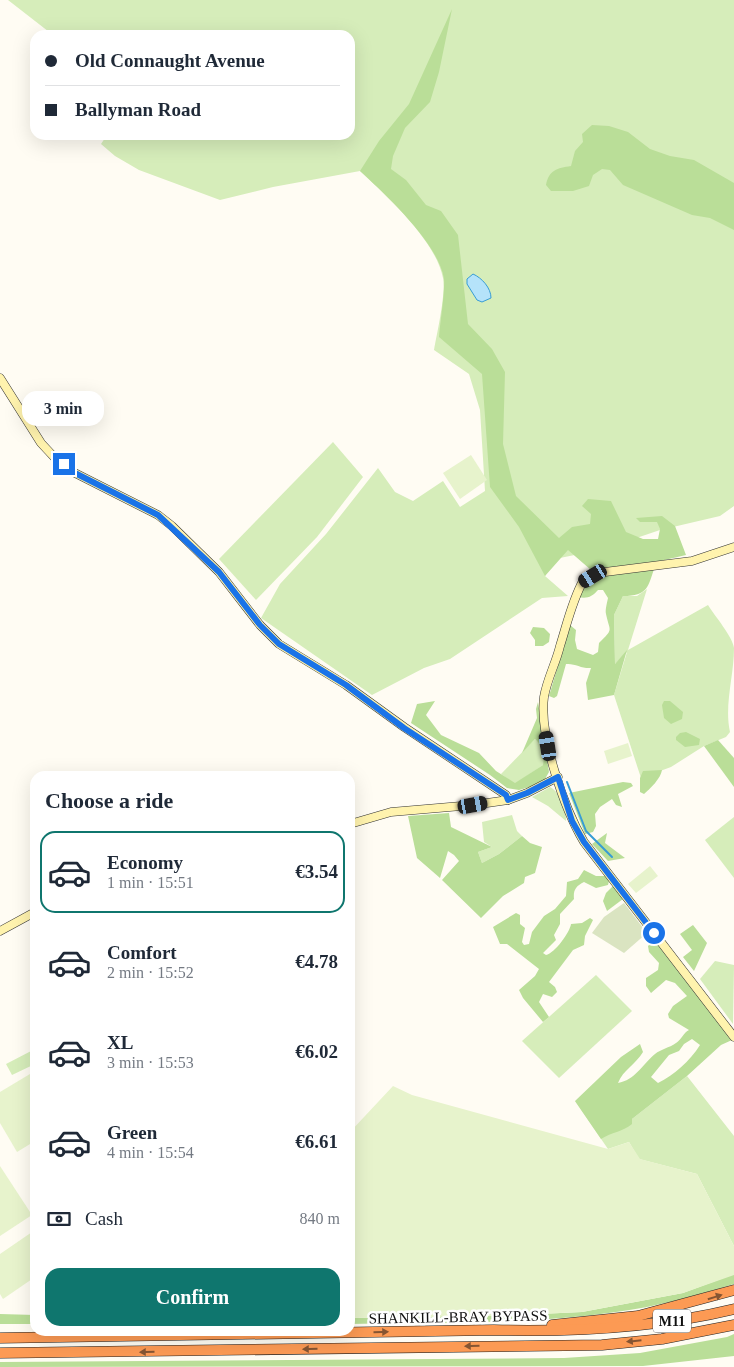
<!DOCTYPE html>
<meta charset="utf-8">
<style>
:root{--surface:#fff;--page:#f2f2f3;--text:#1f2937;--muted:#747a83;--line:#e0e1e3;--accent:#0f766e}
body{margin:0;font-family:"Times New Roman",serif;background:var(--page);color:var(--text);height:100vh;display:flex;flex-direction:column;font-size:19px;white-space:nowrap}
*{box-sizing:border-box;margin:0}
p{font-size:16px;color:var(--muted)}
.icon{flex:none;width:28px;height:28px;fill:none;stroke:currentColor;stroke-width:2;stroke-linecap:round;stroke-linejoin:round}
.map{position:relative;flex:1;overflow:hidden}
.panel{position:absolute;left:30px;top:771px;width:325px;height:565px;display:flex;flex-direction:column;background:var(--surface);border-radius:15px;box-shadow:0 5px 20px #0002}
.panel>*{flex:none}
.hud{position:absolute;left:30px;top:30px;width:325px;height:110px;border-radius:15px;box-shadow:0 5px 20px #0002;display:grid;align-content:center;height:110px;padding:0 15px;background:var(--surface)}
.end{position:absolute;width:22px;height:22px;margin:-11px;border:6px solid #1a73e8;background:#fff;box-shadow:0 0 0 2px #fff}
.from{border-radius:50%}
.bubble{position:absolute;height:35px;border-radius:15px;background:var(--surface);box-shadow:0 5px 20px #0002;font-size:16px;font-weight:700;line-height:35px;text-align:center}
.car{position:absolute;width:15px;height:30px;margin:-15px -8px;border-radius:6px;box-shadow:0 0 4px 1px #0007;background:linear-gradient(#222 24%,#8ab4d8 0 40%,#222 0 76%,#8ab4d8 0 86%,#222 0)}
.hud b{display:flex;align-items:center;gap:18px;height:48px;font-size:19px}
.hud b+b{border-top:1px solid var(--line)}
.hud i{width:12px;height:12px;background:var(--text)}
ul{padding:0;list-style:none}
li{display:flex;align-items:center;gap:15px;height:82px;margin:0 10px 8px;padding:0 5px;border:2px solid transparent;border-radius:15px}
li div{flex:1}
li b{display:block;font-size:19px}
li em{font-style:normal;font-weight:700}
li.current{border-color:var(--accent)}
li>.icon{width:45px;height:45px;stroke-width:1.5}
h2{padding:0 15px;font-size:22px;line-height:60px}
.pay{display:flex;align-items:center;gap:12px;height:55px;padding:0 15px;font-size:19px}
.pay p{margin-inline-start:auto}
.button{display:flex;gap:10px;margin-top:auto;padding:10px 15px}
.button a{flex:1;height:58px;border-radius:15px;background:var(--accent);color:#fff;font-size:20px;font-weight:700;line-height:58px;text-align:center}
.map>svg:first-child{display:block}
.green{fill:#d6edba}
.forest{fill:#bade98;fill-rule:evenodd}
.cemetery{fill:#dae4c1}
.pitch{fill:#e7f3cc}
.water{fill:#b5e3fa;stroke:#379cd5}
.lines{fill:none;stroke-linecap:round;stroke-linejoin:round}
.stream{stroke:#379cd5;stroke-width:2}
.secondary-casing{stroke:#323232;stroke-width:9}
.highway-casing{stroke:#212121;stroke-width:11}
.secondary{stroke:#fff3ae;stroke-width:8}
.highway{stroke:#fc9a54;stroke-width:10}
.oneway{fill:#865532}
.route{stroke:#1a73e8;stroke-width:6}
.labels{text-anchor:middle;stroke-width:5;stroke-linejoin:round;paint-order:stroke}
.shield{fill:#fff;stroke:#585858;stroke-width:1}
.shield-label{font-size:14px;font-weight:bold;fill:#101010}
.street-label{font-size:15px;fill:#101010;stroke:#fff}
</style>
<div class="map">
<svg width="734" height="1367" viewBox="0 0 734 1367">
<rect width="100%" height="100%" fill="#fffcf3"/>
<!-- green -->
<g class="green">
<path d="M8 0H734V506L720 516 660 530 604 549 555 559 545 576 568 596 542 598 450 659 424 668 372 695 261 618 280 584 326 534 378 468 395 492 413 501 443 481 460 507 485 491 480 410 469 374 434 350C437 333 446 294 443 278 436 241 387 196 360 171L273 187 220 200 139 170 115 156 101 144 107 135H350V35H53Z"/>
<path d="M333 442 363 477 317 537 256 600 219 559Z"/>
<path d="M647 589 628 650 708 605C714 615 733 637 734 648 734 676 724 705 730 732L726 737 704 746 671 767 641 778 614 695 627 652 615 664 614 615 623 596H637Z"/>
<path d="M535 739 544 749 543 765 515 784 501 774Z"/>
<path d="M550 787C560 792 567 810 566 821L548 806 532 797Z"/>
<path d="M512 815 517 831 522 836 499 854 482 863 478 852 492 847 484 842 482 822Z"/>
<path d="M734 817V878L705 840Z"/>
<path d="M715 961 734 965 733 1024 700 979Z"/>
<path d="M596 975 632 1011 559 1078 522 1041Z"/>
<path d="M35 1049V1064L12 1075 6 1064Z"/>
<path d="M687 1076 734 1136V1246L697 1174 639 1159 629 1142 608 1149 575 1101 632 1119Z"/>
</g>
<!-- forest -->
<g class="forest">
<path d="M452 9 439 72 430 102 405 128 393 156 391 169 406 180 426 205 441 211 458 235 468 324 492 349 505 372 503 444 516 496 559 538 572 527 590 524 591 514 582 506 588 499 611 501 626 532 643 539H658L660 529 657 522H640L636 518 662 516 675 526 686 555 656 562 591 570 568 550 545 576 519 527 490 487 482 374 439 337C440 322 445 293 444 279 439 244 385 194 360 171L379 141 409 104Z"/>
<path d="M592 125 609 126 628 132 650 149 670 156 694 160 734 183V230L710 218 692 215 623 185 610 170 602 169 593 175 589 186 573 191H551L546 185C549 170 557 168 571 166L575 151 583 142 582 134Z"/>
<path d="M655 566C648 587 648 596 623 596L614 615 615 664 627 650 614 695 588 700 586 683 591 668C582 669 575 663 566 664L557 696 554 698 549 696 570 625 576 630 575 640 577 649 593 655 598 652 599 643C614 628 610 633 606 614 605 610 607 603 608 598L603 590H598C592 597 587 599 578 597 594 569 626 571 655 566Z"/>
<path d="M533 627 544 628 550 634 549 642 543 646H535V640L530 633Z"/>
<path d="M435 701 426 715 441 735 479 753 496 771 515 783 543 765 544 749 535 739 522 753 537 718 536 709 538 702 549 772 545 779 533 786 519 790 507 788 490 775 411 723 417 704Z"/>
<path d="M664 701H670L683 712 682 719 671 724 664 718 662 705Z"/>
<path d="M686 732 700 739 699 745 685 747 676 740V737L680 733Z"/>
<path d="M718 740 734 758V787L704 746Z"/>
<path d="M662 770C661 778 650 789 644 794L640 792V778L643 771Z"/>
<path d="M623 782 631 783 633 786 618 794 622 807 616 805 612 799 600 807 595 814 596 826 593 832 585 834 569 793Z"/>
<path d="M449 813 451 827 492 847 478 852 482 863 499 854 522 836 530 843 542 847 535 873 525 877 524 883 503 896 481 918 442 880 459 861 454 855 448 851 440 878 417 858 408 816Z"/>
<path d="M607 833 605 843 625 858 608 861 592 844Z"/>
<path d="M584 870 596 876H605L609 881 608 885 596 888 584 882C576 886 573 890 574 899L560 914V924L554 935 556 940 543 953 546 955C555 953 570 932 571 924L582 923 590 918 593 920 585 936 584 945 573 950 549 982 555 987 557 992 552 997 543 994 539 1002 549 1017 543 1022 523 998 519 990 535 976 539 969 507 944H500L493 927 516 913 520 915V924L525 928 522 942 524 945 529 944 532 932 544 916 555 909 566 896 567 882 578 879Z"/>
<path d="M613 886 623 899 607 911 603 901 606 893Z"/>
<path d="M693 925 707 943 694 971 683 957 692 950 680 934Z"/>
<path d="M654 940 732 1040 721 1045 687 1076 632 1119V1124C622 1132 612 1132 601 1139L575 1101 621 1057 640 1044 643 1052C636 1064 623 1070 618 1083 635 1080 642 1065 655 1054 661 1049 669 1048 676 1043 682 1039 683 1033 689 1030L669 1018 668 1014 673 1006 687 996 675 983 666 980 651 993 646 986V978L658 970 659 963 649 952 648 946ZM692 1039 700 1045C690 1061 674 1075 658 1083L651 1077 669 1055 679 1051 684 1044Z"/>
<path d="M734 1274V1284C695 1296 656 1307 616 1312 528 1325 438 1322 350 1324V1318L518 1315 582 1312 683 1293Z"/>
<path d="M0 1314 35 1315V1324H0Z"/>
<path d="M734 1334V1356L643 1366 0 1367V1362L564 1358 640 1353 727 1337Z"/>
</g>
<!-- cemetery -->
<path class="cemetery" d="M624 903 647 933 624 953 592 933 604 917Z"/>
<!-- pitch -->
<g class="pitch">
<path d="M471 455 487 480 460 499 443 473Z"/>
<path d="M628 743 632 756 608 764 604 751Z"/>
<path d="M650 866 658 876 636 893 628 884Z"/>
<path d="M35 1071V1141L17 1152 0 1123V1092Z"/>
<path d="M393 1086 412 1095 608 1149 629 1142 640 1159 697 1174 734 1246V1275L683 1293 582 1312 518 1315 350 1318V1132Z"/>
<path d="M0 1166 32 1215 0 1236Z"/>
<path d="M35 1230V1277L3 1299 0 1294V1254Z"/>
</g>
<!-- water -->
<path class="water" d="M473 274C482 278 491 288 491 298L482 302 477 300 467 284V279Z"/>
<g class="lines">
<!-- stream -->
<path class="stream" d="M567 782 586 831 612 857"/>
<defs>
<g id="secondary">
<path d="M0 378 41 443 54 457 73 472 158 515 172 526 219 572 260 625 279 644 346 685 404 727 506 795 508 800"/>
<path d="M734 547 692 561 605 572 583 581C572 601 567 624 560 646 556 663 547 679 544 697 539 736 564 808 584 842L734 1037"/>
<path d="M350 824 391 812 473 805 508 800 527 793 558 777"/>
<path d="M0 931 35 912"/>
</g>
<g id="highway">
<path d="M552 1325 638 1316 734 1290"/>
<path d="M0 1338 494 1330C575 1332 656 1328 734 1309"/>
<path d="M0 1353 602 1345 662 1339 734 1325"/>
</g>
</defs>
<!-- secondary casing -->
<use href="#secondary" class="secondary-casing"/>
<!-- highway casing -->
<use href="#highway" class="highway-casing"/>
<!-- secondary -->
<use href="#secondary" class="secondary"/>
<!-- highway -->
<use href="#highway" class="highway"/>
</g>
<!-- one-way arrows -->
<defs><path id="oneway-solid" d="M-6-.8H1V-3.2L6.5 0L1 3.2V.8H-6Z" transform="scale(1.25)"/></defs>
<g class="oneway">
<use href="#oneway-solid" transform="translate(715 1297) rotate(-17)"/>
<use href="#oneway-solid" transform="translate(381 1332) rotate(-1)"/>
<use href="#oneway-solid" transform="translate(634 1341) rotate(174)"/>
<use href="#oneway-solid" transform="translate(472 1346) rotate(179)"/>
<use href="#oneway-solid" transform="translate(310 1349) rotate(179)"/>
<use href="#oneway-solid" transform="translate(147 1352) rotate(179)"/>
</g>
<g class="lines">
<!-- route -->
<path class="route" d="M64 464 73 472 158 515 219 572 260 625 279 644 346 685 404 728 506 795 508 800 527 793 558 777 572 821 584 842 654 933"/>
</g>
<g class="labels">
<!-- shield labels -->
<rect class="shield" x="653" y="1309.5" width="38" height="23" rx="4"/>
<g class="shield-label">
<text x="672" y="1326">M11</text>
</g>
<!-- street labels -->
<g class="street-label">
<text transform="translate(458 1317) rotate(-1)" y="5">SHANKILL-BRAY BYPASS</text>
</g>
</g>
</svg>
<i class="end from" style="left:654px;top:933px"></i>
<i class="end" style="left:64px;top:464px"></i>
<div class="bubble" style="left:22px;top:391px;width:82px">3 min</div>
<i class="car" style="left:593px;top:576px;rotate:239deg"></i>
<i class="car" style="left:548px;top:746px;rotate:351deg"></i>
<i class="car" style="left:473px;top:805px;rotate:80deg"></i>
<div class="hud">
<b><i class="from"></i>Old Connaught Avenue</b>
<b><i></i>Ballyman Road</b>
</div>
<section class="panel">
<h2>Choose a ride</h2>
<ul>
<li class="current"><svg class="icon" aria-label="car" viewBox="0 0 24 24"><path d="M5 17H2v-5l4-1 3-4h7l3 4 3 1v5h-3M9 17h6M6 11h13"/><circle cx="7" cy="17" r="2"/><circle cx="17" cy="17" r="2"/></svg><div><b>Economy</b><p>1 min · 15:51</p></div><em>€3.54</em></li>
<li><svg class="icon" aria-label="car" viewBox="0 0 24 24"><path d="M5 17H2v-5l4-1 3-4h7l3 4 3 1v5h-3M9 17h6M6 11h13"/><circle cx="7" cy="17" r="2"/><circle cx="17" cy="17" r="2"/></svg><div><b>Comfort</b><p>2 min · 15:52</p></div><em>€4.78</em></li>
<li><svg class="icon" aria-label="car" viewBox="0 0 24 24"><path d="M5 17H2v-5l4-1 3-4h7l3 4 3 1v5h-3M9 17h6M6 11h13"/><circle cx="7" cy="17" r="2"/><circle cx="17" cy="17" r="2"/></svg><div><b>XL</b><p>3 min · 15:53</p></div><em>€6.02</em></li>
<li><svg class="icon" aria-label="car" viewBox="0 0 24 24"><path d="M5 17H2v-5l4-1 3-4h7l3 4 3 1v5h-3M9 17h6M6 11h13"/><circle cx="7" cy="17" r="2"/><circle cx="17" cy="17" r="2"/></svg><div><b>Green</b><p>4 min · 15:54</p></div><em>€6.61</em></li>
</ul>
<div class="pay"><svg class="icon" aria-label="cash" viewBox="0 0 24 24"><path d="M3 7h18v10H3z"/><circle cx="12" cy="12" r="2"/></svg>Cash<p>840 m</p></div>
<div class="button"><a>Confirm</a></div>
</section>
</div>
